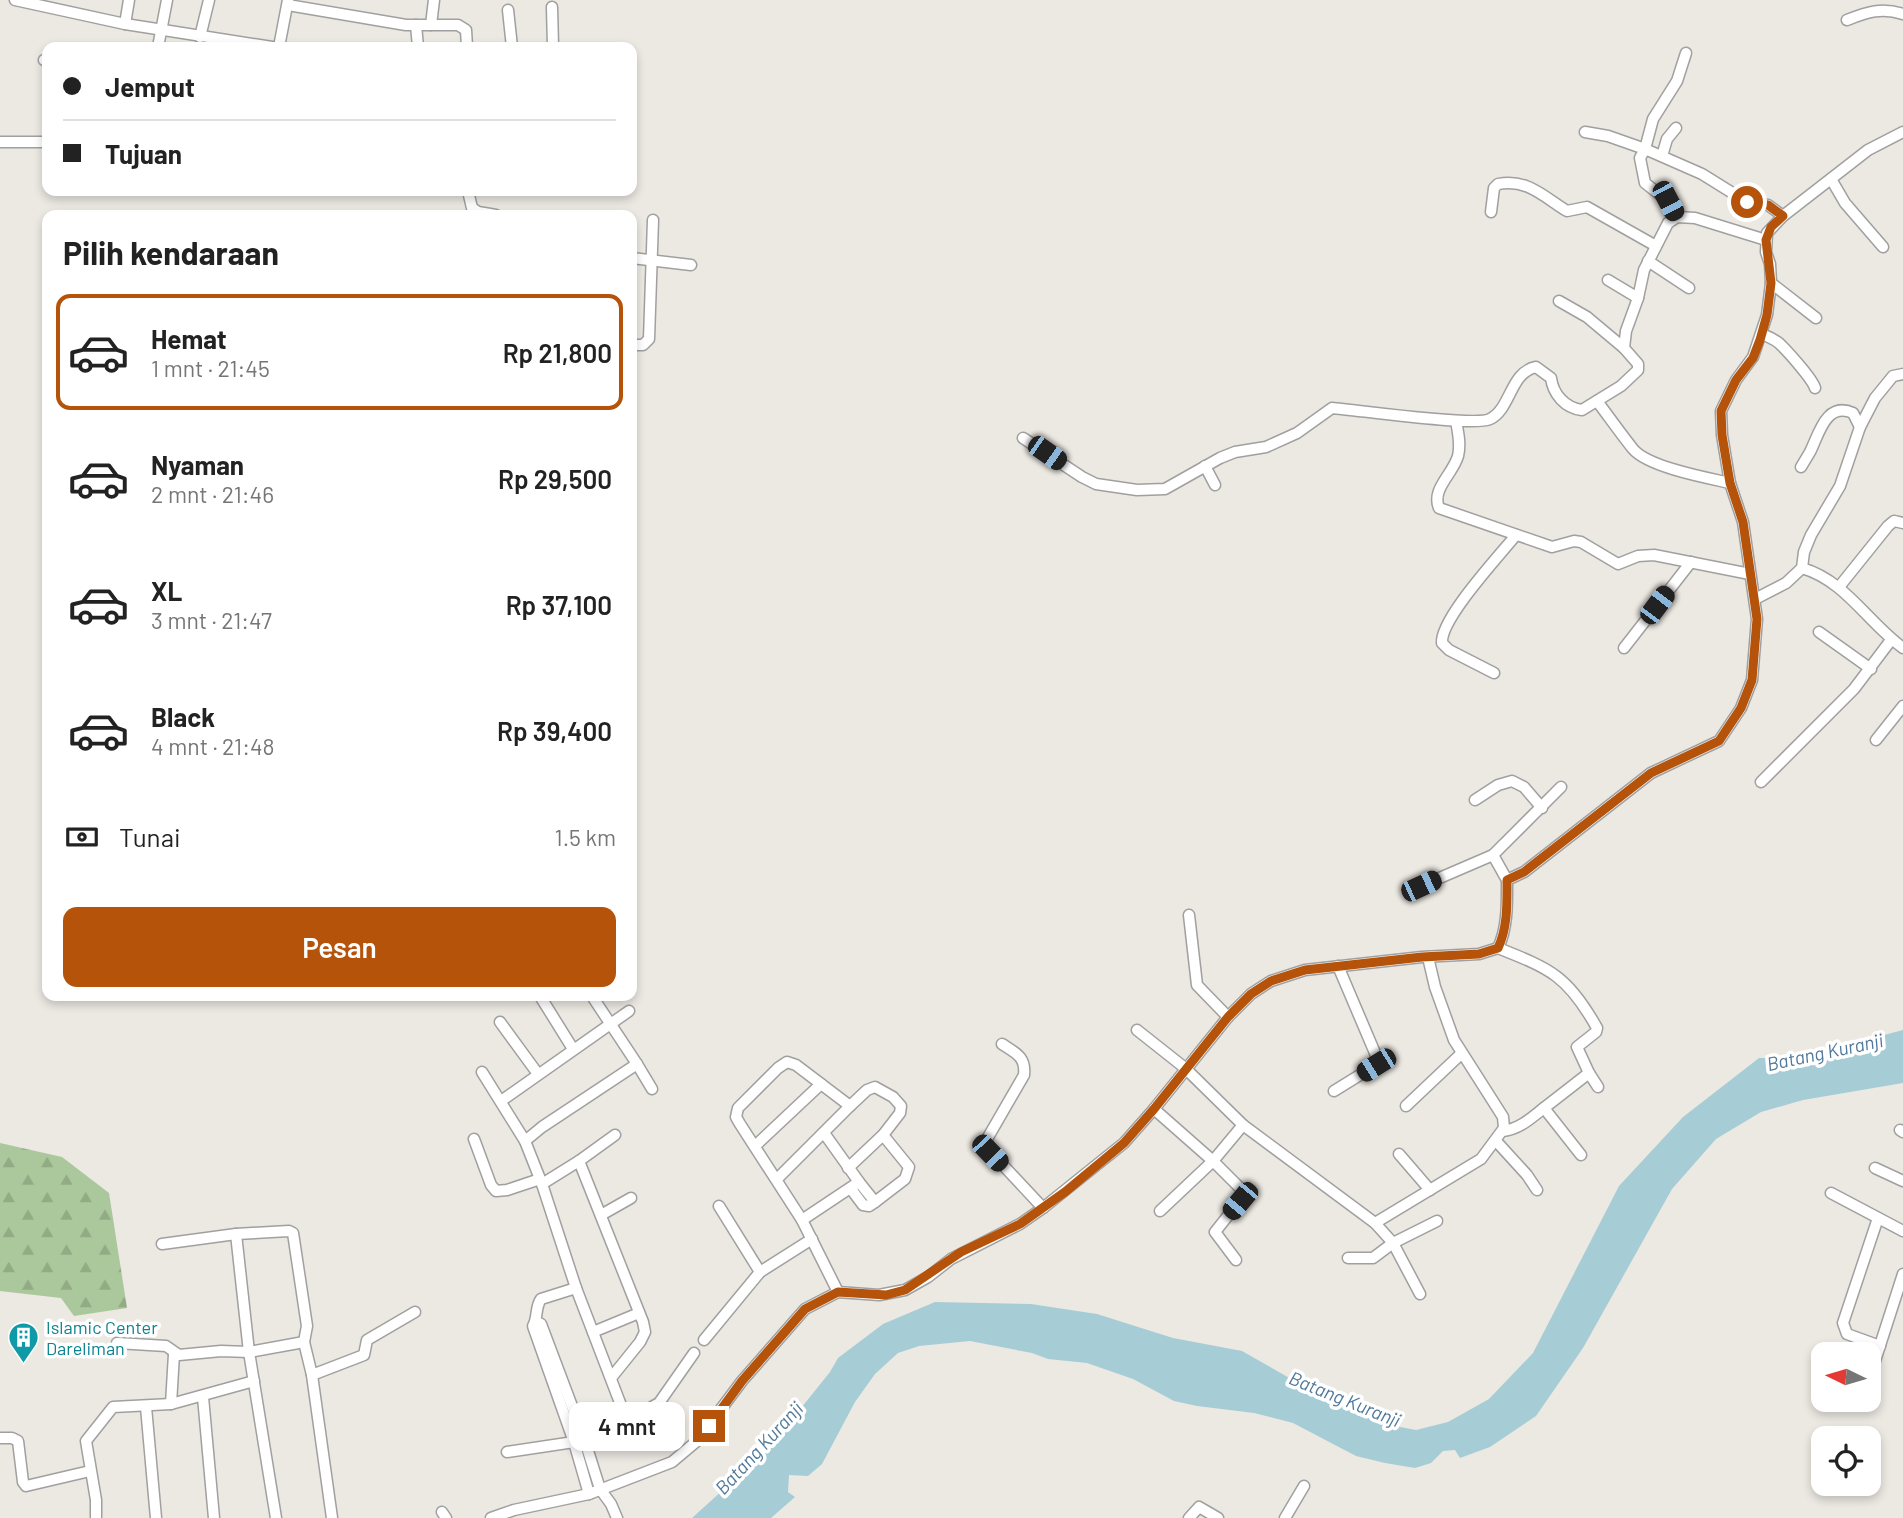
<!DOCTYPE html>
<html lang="id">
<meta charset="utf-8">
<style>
:root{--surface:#fff;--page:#f6f6f6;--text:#222;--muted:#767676;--line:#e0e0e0;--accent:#b45309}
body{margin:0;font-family:Barlow,sans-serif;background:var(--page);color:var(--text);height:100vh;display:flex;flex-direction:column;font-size:26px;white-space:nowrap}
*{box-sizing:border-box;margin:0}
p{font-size:23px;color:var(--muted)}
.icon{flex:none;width:38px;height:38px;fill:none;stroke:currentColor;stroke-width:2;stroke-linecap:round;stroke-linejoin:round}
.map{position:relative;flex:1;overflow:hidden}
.panel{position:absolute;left:42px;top:210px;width:595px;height:791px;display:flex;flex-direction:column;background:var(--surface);border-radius:14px;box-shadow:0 4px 10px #0003}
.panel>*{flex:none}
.top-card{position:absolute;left:42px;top:42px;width:595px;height:154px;border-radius:14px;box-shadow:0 4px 10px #0003;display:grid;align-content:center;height:154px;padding:0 21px;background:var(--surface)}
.needle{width:46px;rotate:275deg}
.fabs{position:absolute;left:1811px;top:1342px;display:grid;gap:14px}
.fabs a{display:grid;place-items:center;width:70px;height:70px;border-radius:14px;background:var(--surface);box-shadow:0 4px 10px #0003;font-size:35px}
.end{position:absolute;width:32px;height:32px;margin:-16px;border:9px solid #b45309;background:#fff;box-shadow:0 0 0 4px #fff}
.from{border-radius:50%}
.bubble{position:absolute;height:49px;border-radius:14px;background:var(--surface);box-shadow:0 4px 10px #0003;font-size:23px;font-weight:600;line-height:49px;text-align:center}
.car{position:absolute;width:21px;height:42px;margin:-21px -10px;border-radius:9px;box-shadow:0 0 5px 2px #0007;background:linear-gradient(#222 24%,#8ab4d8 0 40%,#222 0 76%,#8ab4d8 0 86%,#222 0)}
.top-card b{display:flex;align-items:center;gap:24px;height:66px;font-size:26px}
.top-card b+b{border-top:2px solid var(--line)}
.top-card i{width:18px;height:18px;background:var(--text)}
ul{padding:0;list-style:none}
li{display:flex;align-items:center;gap:21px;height:116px;margin:0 14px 10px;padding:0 7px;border:4px solid transparent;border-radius:14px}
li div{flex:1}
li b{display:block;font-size:26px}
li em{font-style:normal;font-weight:600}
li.selected{border-color:var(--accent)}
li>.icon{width:63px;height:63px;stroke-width:1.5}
h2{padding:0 21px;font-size:32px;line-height:84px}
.pay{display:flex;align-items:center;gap:18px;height:77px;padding:0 21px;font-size:26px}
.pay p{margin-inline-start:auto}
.action{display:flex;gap:14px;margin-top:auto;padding:14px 21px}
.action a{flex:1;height:80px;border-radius:14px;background:var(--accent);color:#fff;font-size:28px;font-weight:600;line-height:80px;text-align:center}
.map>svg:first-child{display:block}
.forest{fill:url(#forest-firs)}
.water{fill:#a6cdd6}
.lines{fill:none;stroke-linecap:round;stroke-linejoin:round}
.street-casing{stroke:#a0a0a0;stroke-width:13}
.street{stroke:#fff;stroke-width:10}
.route{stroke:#b45309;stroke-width:9}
.labels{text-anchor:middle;stroke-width:7;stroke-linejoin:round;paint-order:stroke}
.culture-label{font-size:18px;fill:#0d838f;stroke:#fff;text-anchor:start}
.water-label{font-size:19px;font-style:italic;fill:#4f789a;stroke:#fff}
</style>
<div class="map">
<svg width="1903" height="1518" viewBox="0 0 1903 1518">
<defs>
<pattern id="forest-firs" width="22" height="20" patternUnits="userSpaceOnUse" patternTransform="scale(1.75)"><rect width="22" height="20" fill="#aac89b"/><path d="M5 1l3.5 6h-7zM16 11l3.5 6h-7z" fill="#92ab85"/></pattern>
</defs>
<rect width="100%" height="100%" fill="#ece8e2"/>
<!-- forest -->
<path class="forest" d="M0 1143 62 1157 109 1193 127 1308 74 1316 61 1298 0 1291Z"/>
<!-- water -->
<path class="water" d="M1903 1030V1083L1803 1100 1761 1112 1716 1139 1672 1189 1583 1348 1536 1416 1490 1447 1460 1458 1455 1450 1443 1451 1431 1463 1415 1468 1385 1463 1356 1456 1293 1423 1254 1413 1197 1406 1174 1401 1133 1379 1087 1363 1048 1359 1032 1353 970 1341 919 1346 898 1353 875 1374 855 1402 822 1464 808 1476 789 1475 788 1492 795 1497 771 1518H692L768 1449 830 1372 838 1358 883 1324 935 1302 1031 1304 1097 1314 1173 1338 1242 1351 1316 1393 1379 1423 1416 1430 1448 1422 1489 1399 1533 1353 1619 1186 1683 1117 1759 1058H1798Z"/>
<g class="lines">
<defs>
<g id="street">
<path d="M15 0 125 24 272 47"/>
<path d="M288 5 406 25H458L466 30 467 47"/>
<path d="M552 7 553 47"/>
<path d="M508 10 512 47"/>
<path d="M1847 20C1867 12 1882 7 1903 14"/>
<path d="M125 24 129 0"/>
<path d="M416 25 418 47"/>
<path d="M431 25 434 0"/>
<path d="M200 37 209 0"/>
<path d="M158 47 167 0"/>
<path d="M279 47 288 0"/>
<path d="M44 60 47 61"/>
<path d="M1585 132 1608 136 1645 149 1702 174 1747 202 1768 205 1783 216"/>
<path d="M0 142H47"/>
<path d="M1662 156 1667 139 1676 128"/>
<path d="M1831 179 1845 203 1883 247"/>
<path d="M468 191 472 208 478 212 496 215"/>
<path d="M1491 212 1494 188 1498 184C1527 178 1544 197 1567 211L1587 207 1656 246"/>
<path d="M1677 217 1668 201 1645 183 1640 158 1645 149 1653 119 1677 81 1686 53"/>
<path d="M632 258 691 265"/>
<path d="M1648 261 1689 288"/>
<path d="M1608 280 1638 298"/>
<path d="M1771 283 1816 318"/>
<path d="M1559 301 1587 317 1624 348"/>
<path d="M1762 334C1769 337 1777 340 1782 346 1790 354 1813 380 1815 388"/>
<path d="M632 345H643L649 339 653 220"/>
<path d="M1597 401C1609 417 1621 434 1633 449 1648 467 1707 478 1730 483"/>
<path d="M1456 421C1458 432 1461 444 1458 456 1453 474 1431 489 1439 508L1552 547 1574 541 1581 542 1618 564 1638 556 1654 555 1750 574"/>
<path d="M1023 438 1082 477 1096 484 1137 490 1165 489 1220 458 1235 452 1266 447 1297 433 1332 408C1358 410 1474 427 1490 419 1511 409 1510 372 1536 367L1551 378C1553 394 1565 408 1582 410L1621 386 1638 370V364L1624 348 1626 331 1638 298 1644 270 1668 223 1677 217 1695 218 1766 240"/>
<path d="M1205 466 1215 485"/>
<path d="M1801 467C1804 462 1807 457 1810 452 1819 434 1826 401 1853 413L1860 427"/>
<path d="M1802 568C1846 581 1867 622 1903 648"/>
<path d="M1839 587 1888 526 1894 521 1903 523"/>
<path d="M1755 599 1786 583 1802 568 1804 552 1811 535 1840 486 1860 427 1875 398 1893 376 1903 374"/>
<path d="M1819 632 1871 669"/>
<path d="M1624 648 1691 562"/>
<path d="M1494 673 1449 650 1442 643C1440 619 1500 555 1516 535"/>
<path d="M1876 740 1903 706"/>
<path d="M1761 782 1854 689 1891 640"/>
<path d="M1475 800 1498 785 1512 781 1524 787 1542 808"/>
<path d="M1493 855 1561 787"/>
<path d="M1421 886 1493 855 1507 880"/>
<path d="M1189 915 1197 985 1228 1017"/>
<path d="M1498 948C1551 969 1568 976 1597 1028L1596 1032 1577 1047 1589 1073 1544 1108 1581 1155"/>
<path d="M540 996 573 1049"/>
<path d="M500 1022 538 1074"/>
<path d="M1137 1030 1185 1068 1243 1125 1375 1223 1393 1243 1420 1294"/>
<path d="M1002 1044C1016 1053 1026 1057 1024 1075L987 1139V1148L1043 1208"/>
<path d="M637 1064 652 1089"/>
<path d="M482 1072 525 1141 542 1184 576 1288 627 1421"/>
<path d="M1589 1073 1598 1087"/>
<path d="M1334 1091 1376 1065 1378 1060 1338 966"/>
<path d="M501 1101 629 1011"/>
<path d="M1406 1106 1461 1054"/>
<path d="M1154 1109 1213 1161 1243 1191 1242 1198 1215 1232 1236 1260"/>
<path d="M1900 1130 1903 1132"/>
<path d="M1503 1131C1520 1129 1531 1118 1544 1108"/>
<path d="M474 1139 491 1185 496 1191 507 1190 540 1179"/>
<path d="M525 1141 542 1127 637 1064 592 996"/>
<path d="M1496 1141 1527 1175 1537 1190"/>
<path d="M755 1146 821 1084"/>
<path d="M1399 1154 1430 1190"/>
<path d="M579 1161 643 1322 645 1332 640 1342 611 1378"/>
<path d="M848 1168 883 1135 909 1167 905 1179 875 1202 859 1182"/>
<path d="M1875 1168 1903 1181"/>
<path d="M777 1179 850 1106 867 1090 875 1087 893 1097 901 1106 900 1113 883 1135"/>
<path d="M542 1184 579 1161 615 1135"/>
<path d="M851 1189 863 1205 869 1206 875 1202"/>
<path d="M1831 1193 1903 1231"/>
<path d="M719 1206 760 1272"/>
<path d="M1160 1211 1213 1161 1243 1125"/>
<path d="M601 1215 631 1198"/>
<path d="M1878 1218 1843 1323 1847 1334 1880 1346"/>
<path d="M802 1220 859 1182 824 1133"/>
<path d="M1375 1223 1481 1159 1504 1128 1503 1117 1454 1040 1435 987 1428 957"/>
<path d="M236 1234 289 1231 293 1233 307 1326 304 1342 312 1375 332 1518"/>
<path d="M162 1244 236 1234 249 1352 276 1518"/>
<path d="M1348 1258H1373L1393 1243 1437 1221"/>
<path d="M576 1288 541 1299C535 1307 538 1318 533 1326L574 1442 589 1494"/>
<path d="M838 1292 802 1220 740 1124 736 1117 738 1108 778 1068 787 1062 796 1065 850 1106"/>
<path d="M537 1322 541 1324 584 1438 600 1489 611 1504 617 1518"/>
<path d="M593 1332 639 1313"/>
<path d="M704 1340 760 1272 812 1239"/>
<path d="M117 1343 166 1346 179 1355 221 1351 249 1352 304 1342"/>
<path d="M1874 1364 1903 1274"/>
<path d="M312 1375 364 1355 367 1340 415 1312"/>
<path d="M203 1397 214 1518"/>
<path d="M171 1404 174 1354"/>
<path d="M146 1407 156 1518"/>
<path d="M0 1438H12L18 1441 23 1482 26 1486 90 1471"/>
<path d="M507 1452 574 1442 627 1421 659 1403 694 1353"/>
<path d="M442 1512 446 1518"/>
<path d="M96 1518V1500L86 1441 113 1407 171 1404 254 1381"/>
<path d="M491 1518 514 1510 589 1494 672 1462 697 1441 742 1381 805 1309 838 1292 879 1295 905 1290 928 1277 951 1259 1020 1224 1043 1208 1124 1143 1154 1109 1228 1017 1251 994 1271 981 1305 970 1422 957 1479 954 1498 948C1508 927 1507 902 1507 880L1524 872 1651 773 1719 741 1741 708 1752 680 1757 619 1743 522 1730 483 1722 435 1721 411 1736 380 1753 357 1767 315 1771 283 1770 264 1766 252 1767 233 1783 216 1868 150 1903 132"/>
<path d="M1189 1518 1199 1507 1218 1518"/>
<path d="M1285 1518 1304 1486"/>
</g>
</defs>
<!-- street casing -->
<use href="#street" class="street-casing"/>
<!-- street -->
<use href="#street" class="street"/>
</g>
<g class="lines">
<!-- route -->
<path class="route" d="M709 1426 742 1381 805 1309 838 1292 886 1295 905 1290 961 1252 1020 1224 1065 1192 1124 1143 1154 1109 1228 1017 1251 994 1271 981 1305 970 1422 957 1479 954 1498 948C1508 927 1507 902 1507 880L1524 872 1651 773 1719 741 1741 708 1752 680 1757 619 1743 522 1730 483 1722 435 1721 411 1736 380 1753 358 1760 340 1767 315 1771 283 1766 240 1771 227 1783 216 1768 205 1747 202"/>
</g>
<!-- icons -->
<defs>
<symbol id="building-pin" viewBox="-11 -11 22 30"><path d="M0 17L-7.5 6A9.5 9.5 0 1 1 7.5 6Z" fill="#0f9aa8" stroke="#fff"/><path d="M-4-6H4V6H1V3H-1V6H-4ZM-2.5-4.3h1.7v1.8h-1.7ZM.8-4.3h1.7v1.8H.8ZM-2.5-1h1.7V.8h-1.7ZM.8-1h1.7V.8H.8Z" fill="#fff"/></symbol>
</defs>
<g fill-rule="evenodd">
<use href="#building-pin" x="6" y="1320" width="35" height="47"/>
</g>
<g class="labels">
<!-- culture labels -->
<g class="culture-label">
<text x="46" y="1334">Islamic Center<tspan x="46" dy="21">Dareliman</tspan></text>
</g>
<!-- water labels -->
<g class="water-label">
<text transform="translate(1825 1052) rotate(-12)" y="7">Batang Kuranji</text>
<text transform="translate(1345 1399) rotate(22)" y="7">Batang Kuranji</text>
<text transform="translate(759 1448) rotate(-47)" y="7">Batang Kuranji</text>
</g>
</g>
</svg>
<div class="fabs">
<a><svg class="needle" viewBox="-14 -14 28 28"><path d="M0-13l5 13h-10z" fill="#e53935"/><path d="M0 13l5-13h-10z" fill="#767676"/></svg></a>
<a><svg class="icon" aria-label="locate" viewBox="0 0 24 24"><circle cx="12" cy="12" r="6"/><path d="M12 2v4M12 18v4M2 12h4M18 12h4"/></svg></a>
</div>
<i class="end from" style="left:1747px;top:202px"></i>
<i class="end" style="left:709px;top:1426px"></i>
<div class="bubble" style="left:569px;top:1402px;width:116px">4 mnt</div>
<i class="car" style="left:1668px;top:201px;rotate:152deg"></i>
<i class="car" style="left:1047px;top:453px;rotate:125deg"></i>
<i class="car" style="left:1657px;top:605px;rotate:37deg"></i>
<i class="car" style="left:1421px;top:886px;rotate:65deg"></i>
<i class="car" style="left:1376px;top:1065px;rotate:238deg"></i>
<i class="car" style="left:990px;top:1153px;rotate:136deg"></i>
<i class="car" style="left:1240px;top:1201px;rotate:220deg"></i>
<div class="top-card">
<b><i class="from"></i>Jemput</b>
<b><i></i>Tujuan</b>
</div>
<section class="panel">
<h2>Pilih kendaraan</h2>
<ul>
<li class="selected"><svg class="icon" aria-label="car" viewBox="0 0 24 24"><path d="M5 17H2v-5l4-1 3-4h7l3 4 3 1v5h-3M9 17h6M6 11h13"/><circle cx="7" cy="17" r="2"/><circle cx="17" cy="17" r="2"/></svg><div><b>Hemat</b><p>1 mnt · 21:45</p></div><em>Rp 21,800</em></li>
<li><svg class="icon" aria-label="car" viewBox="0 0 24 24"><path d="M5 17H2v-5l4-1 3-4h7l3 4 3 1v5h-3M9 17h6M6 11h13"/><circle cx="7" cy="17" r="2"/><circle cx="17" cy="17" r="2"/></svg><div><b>Nyaman</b><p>2 mnt · 21:46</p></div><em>Rp 29,500</em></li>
<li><svg class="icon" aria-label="car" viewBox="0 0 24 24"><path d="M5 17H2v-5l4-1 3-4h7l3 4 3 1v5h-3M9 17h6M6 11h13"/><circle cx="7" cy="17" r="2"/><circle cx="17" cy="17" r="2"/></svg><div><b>XL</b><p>3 mnt · 21:47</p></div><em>Rp 37,100</em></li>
<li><svg class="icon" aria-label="car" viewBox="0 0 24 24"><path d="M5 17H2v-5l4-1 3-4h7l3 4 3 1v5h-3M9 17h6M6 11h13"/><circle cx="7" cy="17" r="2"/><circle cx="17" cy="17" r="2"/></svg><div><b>Black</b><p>4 mnt · 21:48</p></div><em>Rp 39,400</em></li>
</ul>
<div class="pay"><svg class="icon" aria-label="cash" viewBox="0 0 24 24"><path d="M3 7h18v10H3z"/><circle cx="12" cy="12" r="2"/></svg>Tunai<p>1.5 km</p></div>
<div class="action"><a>Pesan</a></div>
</section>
</div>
